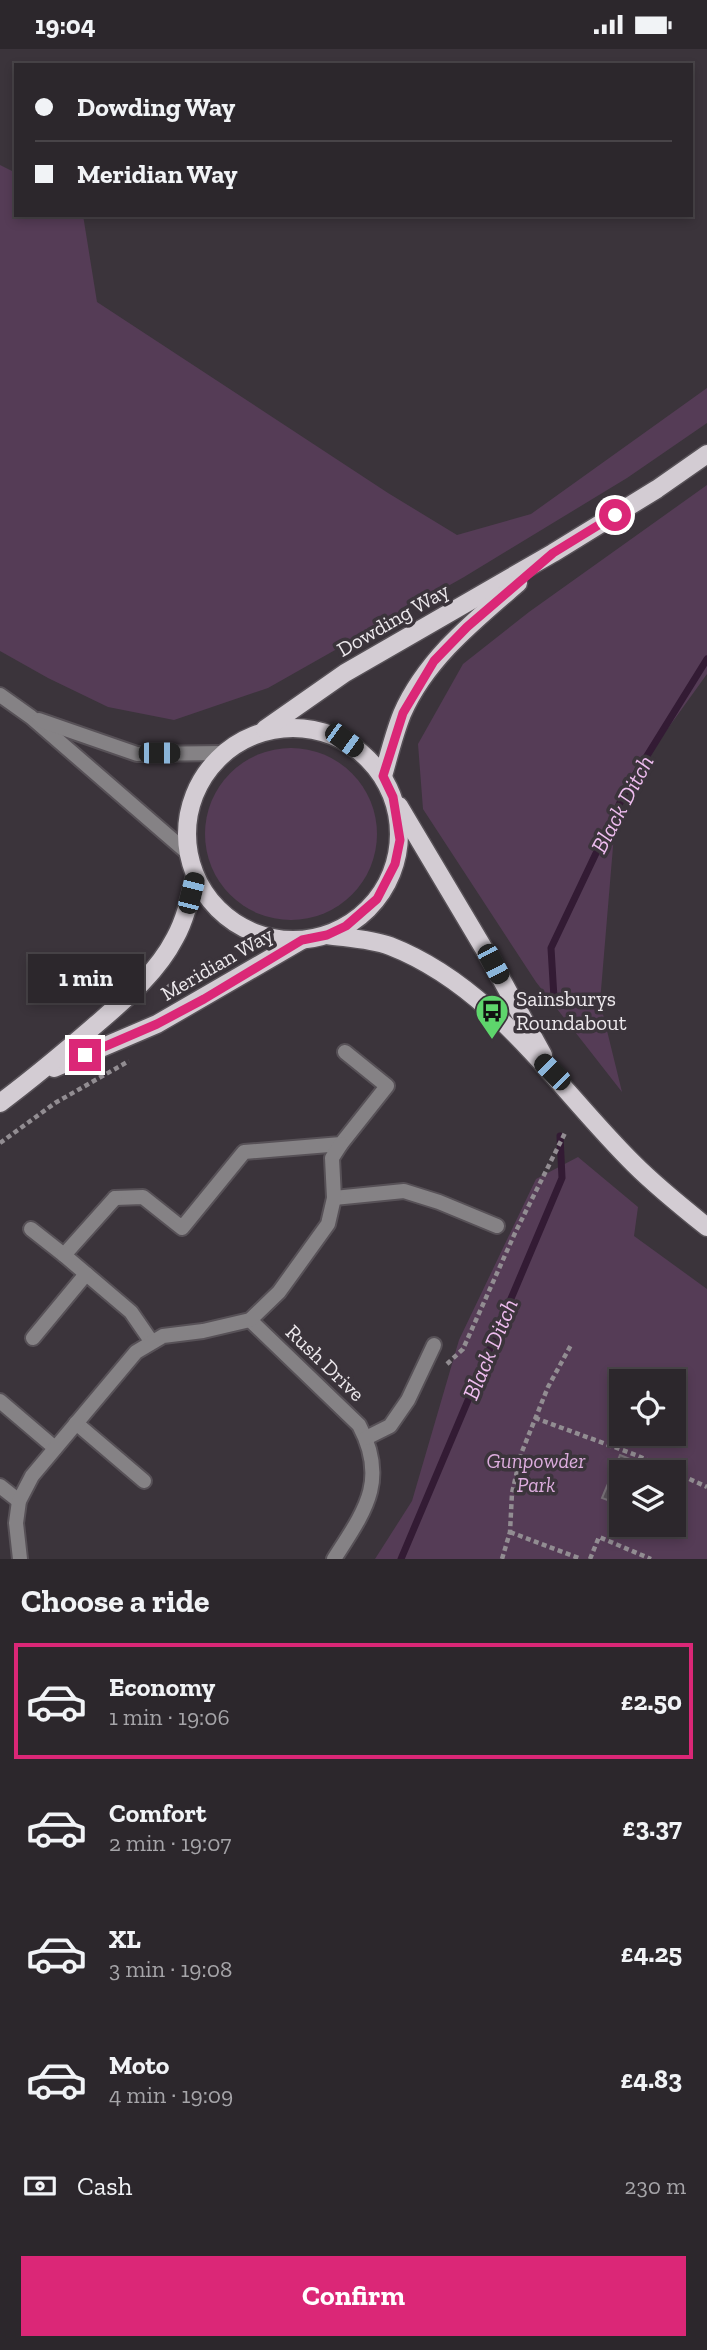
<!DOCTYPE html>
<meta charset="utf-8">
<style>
:root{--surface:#2c272c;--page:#342f34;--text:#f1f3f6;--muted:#a6a5a9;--line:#484448;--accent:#db2777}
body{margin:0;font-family:"Zilla Slab",serif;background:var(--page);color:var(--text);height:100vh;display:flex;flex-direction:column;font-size:26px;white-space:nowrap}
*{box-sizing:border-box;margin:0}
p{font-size:23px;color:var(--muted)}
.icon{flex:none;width:38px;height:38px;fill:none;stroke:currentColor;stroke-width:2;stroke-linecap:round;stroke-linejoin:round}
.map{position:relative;height:1510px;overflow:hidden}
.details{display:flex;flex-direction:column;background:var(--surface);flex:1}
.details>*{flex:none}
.guide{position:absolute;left:14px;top:14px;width:679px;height:154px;border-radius:0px;box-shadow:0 4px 10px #0003,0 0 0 2px var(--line);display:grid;align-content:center;height:154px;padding:0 21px;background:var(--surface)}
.controls{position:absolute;left:609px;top:1320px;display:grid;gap:14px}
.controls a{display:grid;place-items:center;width:77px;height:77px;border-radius:0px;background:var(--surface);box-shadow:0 4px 10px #0003,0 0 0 2px var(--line);font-size:35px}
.end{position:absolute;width:32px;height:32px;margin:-16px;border:9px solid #db2777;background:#fff;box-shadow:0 0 0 4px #fff}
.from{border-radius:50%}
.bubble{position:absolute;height:49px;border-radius:0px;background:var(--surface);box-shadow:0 4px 10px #0003,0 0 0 2px var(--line);font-size:23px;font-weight:800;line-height:49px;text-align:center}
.car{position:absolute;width:21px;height:42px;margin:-21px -10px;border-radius:9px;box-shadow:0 0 5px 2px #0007;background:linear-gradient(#222 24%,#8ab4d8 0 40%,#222 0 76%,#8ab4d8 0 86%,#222 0)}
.guide b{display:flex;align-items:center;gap:24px;height:66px;font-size:26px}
.guide b+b{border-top:2px solid var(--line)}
.guide i{width:18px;height:18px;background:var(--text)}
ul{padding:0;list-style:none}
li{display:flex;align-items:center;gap:21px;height:116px;margin:0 14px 10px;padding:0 7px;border:4px solid transparent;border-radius:0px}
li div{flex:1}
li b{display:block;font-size:26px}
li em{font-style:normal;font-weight:800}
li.active{border-color:var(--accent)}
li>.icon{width:63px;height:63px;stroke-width:1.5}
h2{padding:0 21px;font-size:32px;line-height:84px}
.pay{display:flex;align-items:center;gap:18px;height:77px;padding:0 21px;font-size:26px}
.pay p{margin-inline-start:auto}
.cta{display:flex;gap:14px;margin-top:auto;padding:14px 21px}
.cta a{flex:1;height:80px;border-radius:0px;background:var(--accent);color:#fff;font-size:28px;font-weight:800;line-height:80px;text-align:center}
.status{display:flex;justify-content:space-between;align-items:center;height:49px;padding:0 35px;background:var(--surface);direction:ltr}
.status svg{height:19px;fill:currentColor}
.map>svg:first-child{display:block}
.green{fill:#553c56;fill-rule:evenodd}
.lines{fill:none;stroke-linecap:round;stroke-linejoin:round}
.stream{stroke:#331b34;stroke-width:7}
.building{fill:#575057;stroke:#766f76;stroke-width:2}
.service-casing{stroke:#575157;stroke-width:18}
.minor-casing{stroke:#575157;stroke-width:18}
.tertiary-casing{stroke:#575157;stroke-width:18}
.primary-casing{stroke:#575157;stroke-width:21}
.path{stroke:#928d92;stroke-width:4.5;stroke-dasharray:5 3.5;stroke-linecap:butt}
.service{stroke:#858285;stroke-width:14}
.minor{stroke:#858285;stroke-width:14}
.tertiary{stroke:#858285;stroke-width:14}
.primary{stroke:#d3ccd3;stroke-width:18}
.route{stroke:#db2777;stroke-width:9}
.labels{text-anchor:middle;stroke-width:7;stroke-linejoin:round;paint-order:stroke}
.street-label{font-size:21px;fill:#ece8ec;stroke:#3b343b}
.poi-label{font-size:21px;fill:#ece8ec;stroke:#3b343b;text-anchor:start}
.park-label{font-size:21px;font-style:italic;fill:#ddadde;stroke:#3b343b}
.water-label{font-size:23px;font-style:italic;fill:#edbcee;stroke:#3b343b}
</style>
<div class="status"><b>19:04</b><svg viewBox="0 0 49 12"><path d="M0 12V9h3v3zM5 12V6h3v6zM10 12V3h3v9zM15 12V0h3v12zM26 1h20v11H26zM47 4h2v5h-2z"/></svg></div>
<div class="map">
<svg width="707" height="1510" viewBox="0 0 707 1510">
<rect width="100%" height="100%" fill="#3b343b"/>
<!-- green -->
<g class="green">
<path d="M0 116 16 124V166H83L97 253 388 444 457 486 531 465 707 339V374L627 429 464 528 268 639 174 671 108 658 48 629 0 602Z"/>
<path d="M707 436V625L617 750 600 953 622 1043 536 933 423 760 418 695 463 615 529 563Z"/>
<circle cx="291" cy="785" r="86"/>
<path d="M578 1108 638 1158 634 1187 707 1240V1510H375L412 1452 459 1291 536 1130ZM621 1332H674V1384H621ZM621 1423H674V1475H621Z"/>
</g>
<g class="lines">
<!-- stream -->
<g class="stream">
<path d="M554 949 551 899 627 739 707 610"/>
<path d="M401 1510 562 1129 560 1087"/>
</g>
</g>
<!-- building -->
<path class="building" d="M620 1406 661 1423H621V1456L602 1449Z"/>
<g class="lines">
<defs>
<g id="service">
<path d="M115 1149 143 1148 182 1179 244 1103 341 1095 387 1037 345 1003"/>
<path d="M31 1180 64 1206"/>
<path d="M33 1289 86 1225"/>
<path d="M0 1352 55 1399"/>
<path d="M76 1374 144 1432"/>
</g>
<g id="minor">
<path d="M115 1149 64 1206 131 1263 151 1292"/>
<path d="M334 1149 404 1142 439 1153 497 1177"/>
<path d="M250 1271 359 1376C389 1432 364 1463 334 1510"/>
<path d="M366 1389 390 1377 408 1351 434 1296"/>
<path d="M0 1437 19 1452"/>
<path d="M20 1510 16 1474 19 1452 32 1427 136 1303 163 1287 203 1282 250 1271 279 1243 328 1175 334 1149 332 1109 341 1095"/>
</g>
<g id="tertiary">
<path d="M0 646 31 668 189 805"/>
<path d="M39 671 137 705 225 704"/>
</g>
<g id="primary">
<circle cx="293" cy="785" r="106"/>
<path d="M265 680 345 624 553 504 657 440 707 405"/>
<path d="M383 727C389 706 394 685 402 665 426 610 474 572 518 534"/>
<path d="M399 757 493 915 543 1006"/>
<path d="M327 886C347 889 371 890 390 897 495 938 557 1039 634 1115 657 1138 682 1158 707 1178"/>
<path d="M54 1019 157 975 302 891"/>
<path d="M0 1054C32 1030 62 1005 92 979 122 953 156 926 175 889 185 871 190 849 195 828"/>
</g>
</defs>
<!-- service casing -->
<use href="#service" class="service-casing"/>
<!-- minor casing -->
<use href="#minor" class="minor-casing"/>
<!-- tertiary casing -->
<use href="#tertiary" class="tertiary-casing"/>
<!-- primary casing -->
<use href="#primary" class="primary-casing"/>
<!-- path -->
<g class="path">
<path d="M167 936 170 939 192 927 194 931"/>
<path d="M0 1094 55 1054 129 1012"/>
<path d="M447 1315 463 1300 515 1184 566 1082"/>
<path d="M535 1369 636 1406 673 1423"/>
<path d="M674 1423 707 1438"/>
<path d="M510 1483 581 1510"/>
<path d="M502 1510 510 1483 512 1444 521 1405 548 1338 571 1296"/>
<path d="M590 1510 599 1488 651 1510"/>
</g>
<!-- service -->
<use href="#service" class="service"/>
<!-- minor -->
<use href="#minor" class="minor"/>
<!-- tertiary -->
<use href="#tertiary" class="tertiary"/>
<!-- primary -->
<use href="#primary" class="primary"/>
</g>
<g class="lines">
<!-- route -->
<path class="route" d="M85 1006 157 975 204 950 302 891 327 886 346 877 377 850 395 815 400 791 393 748 383 727 403 664 434 612 467 578 553 504 615 466"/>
</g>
<!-- icons -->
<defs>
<symbol id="bus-pin" viewBox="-11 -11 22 30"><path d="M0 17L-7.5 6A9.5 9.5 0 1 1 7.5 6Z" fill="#5ed56c" stroke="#3b343b"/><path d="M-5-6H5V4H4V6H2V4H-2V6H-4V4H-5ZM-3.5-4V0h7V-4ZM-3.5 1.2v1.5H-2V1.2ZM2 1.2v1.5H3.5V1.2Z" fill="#111"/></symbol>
</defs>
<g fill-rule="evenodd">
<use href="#bus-pin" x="473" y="943" width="38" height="52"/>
</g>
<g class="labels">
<!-- street labels -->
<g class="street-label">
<text transform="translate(393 571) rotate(-30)" y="7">Dowding Way</text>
<text transform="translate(217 915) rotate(-30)" y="7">Meridian Way</text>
<text transform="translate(325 1314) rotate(44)" y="7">Rush Drive</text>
</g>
<!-- poi labels -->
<g class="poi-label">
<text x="516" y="957">Sainsburys<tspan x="516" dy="24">Roundabout</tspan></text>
</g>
<!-- park labels -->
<g class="park-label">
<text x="536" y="1419">Gunpowder<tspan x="536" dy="24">Park</tspan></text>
</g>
<!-- water labels -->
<g class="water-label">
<text transform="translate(622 755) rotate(-62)" y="8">Black Ditch</text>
<text transform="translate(490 1300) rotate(-67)" y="8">Black Ditch</text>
</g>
</g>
</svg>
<div class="controls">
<a><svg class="icon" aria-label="locate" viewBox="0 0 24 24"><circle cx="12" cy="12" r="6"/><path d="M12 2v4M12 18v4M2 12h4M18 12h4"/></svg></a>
<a><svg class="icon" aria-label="layers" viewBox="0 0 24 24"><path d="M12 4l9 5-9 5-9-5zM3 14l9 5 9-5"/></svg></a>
</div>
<i class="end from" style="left:615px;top:466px"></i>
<i class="end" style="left:85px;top:1006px"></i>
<div class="bubble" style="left:28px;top:905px;width:116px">1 min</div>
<i class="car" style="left:344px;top:691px;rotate:126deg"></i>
<i class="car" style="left:159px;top:704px;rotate:90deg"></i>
<i class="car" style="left:191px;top:844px;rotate:14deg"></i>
<i class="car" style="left:493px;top:915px;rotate:152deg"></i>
<i class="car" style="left:552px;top:1023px;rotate:315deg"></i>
<div class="guide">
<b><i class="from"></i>Dowding Way</b>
<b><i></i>Meridian Way</b>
</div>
</div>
<section class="details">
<h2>Choose a ride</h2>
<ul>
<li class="active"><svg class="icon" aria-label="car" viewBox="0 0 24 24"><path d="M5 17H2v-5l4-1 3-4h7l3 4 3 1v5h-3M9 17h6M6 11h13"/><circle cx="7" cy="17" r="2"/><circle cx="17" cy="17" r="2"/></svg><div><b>Economy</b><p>1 min · 19:06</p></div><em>£2.50</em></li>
<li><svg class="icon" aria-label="car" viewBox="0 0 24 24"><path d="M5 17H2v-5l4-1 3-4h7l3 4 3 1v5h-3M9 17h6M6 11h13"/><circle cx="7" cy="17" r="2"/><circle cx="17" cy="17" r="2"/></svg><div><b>Comfort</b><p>2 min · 19:07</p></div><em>£3.37</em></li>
<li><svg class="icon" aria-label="car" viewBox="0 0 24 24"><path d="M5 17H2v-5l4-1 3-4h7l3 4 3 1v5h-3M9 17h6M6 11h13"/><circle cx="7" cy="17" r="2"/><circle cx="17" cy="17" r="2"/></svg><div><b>XL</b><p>3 min · 19:08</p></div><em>£4.25</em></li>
<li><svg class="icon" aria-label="car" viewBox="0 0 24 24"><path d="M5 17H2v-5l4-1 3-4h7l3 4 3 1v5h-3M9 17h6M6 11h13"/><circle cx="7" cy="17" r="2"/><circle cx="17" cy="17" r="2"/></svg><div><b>Moto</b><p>4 min · 19:09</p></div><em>£4.83</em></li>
</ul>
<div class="pay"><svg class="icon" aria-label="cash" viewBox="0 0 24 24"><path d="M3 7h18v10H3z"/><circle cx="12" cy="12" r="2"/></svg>Cash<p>230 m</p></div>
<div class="cta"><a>Confirm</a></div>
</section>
